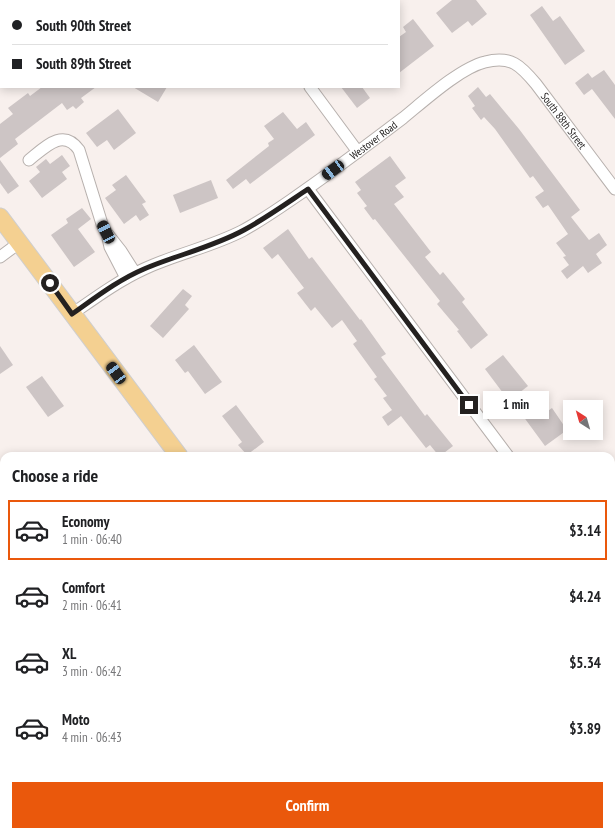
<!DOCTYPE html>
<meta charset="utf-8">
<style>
:root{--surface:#fff;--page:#f2f2f2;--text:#202124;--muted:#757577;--line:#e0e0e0;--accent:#ea580c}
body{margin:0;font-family:"PT Sans Narrow",sans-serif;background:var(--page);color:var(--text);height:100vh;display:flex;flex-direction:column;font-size:15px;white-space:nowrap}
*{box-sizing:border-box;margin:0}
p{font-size:13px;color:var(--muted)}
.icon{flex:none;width:22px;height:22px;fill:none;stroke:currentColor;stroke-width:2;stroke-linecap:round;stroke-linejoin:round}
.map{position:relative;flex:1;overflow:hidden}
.panel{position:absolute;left:0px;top:452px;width:615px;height:384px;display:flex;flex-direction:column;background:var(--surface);border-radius:12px 12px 0 0;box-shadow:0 2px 10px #0003}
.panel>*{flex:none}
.hud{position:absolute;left:0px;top:0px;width:400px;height:88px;box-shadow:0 2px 10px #0003;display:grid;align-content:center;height:88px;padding:0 12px;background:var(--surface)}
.needle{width:26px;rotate:323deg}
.tools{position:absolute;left:563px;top:400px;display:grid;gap:8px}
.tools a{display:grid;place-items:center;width:40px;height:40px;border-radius:0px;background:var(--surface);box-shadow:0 2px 10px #0003;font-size:20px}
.end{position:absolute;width:18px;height:18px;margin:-9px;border:5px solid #242120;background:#fff;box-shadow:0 0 0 2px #fff}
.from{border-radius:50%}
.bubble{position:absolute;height:28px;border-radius:0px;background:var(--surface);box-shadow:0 2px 10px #0003;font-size:13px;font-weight:800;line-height:28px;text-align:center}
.car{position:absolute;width:12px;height:24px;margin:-12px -6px;border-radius:5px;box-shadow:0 0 3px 1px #0007;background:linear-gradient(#222 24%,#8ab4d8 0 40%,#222 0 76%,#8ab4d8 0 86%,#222 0)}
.hud b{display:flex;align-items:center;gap:14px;height:38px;font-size:15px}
.hud b+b{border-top:1px solid var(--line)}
.hud i{width:10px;height:10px;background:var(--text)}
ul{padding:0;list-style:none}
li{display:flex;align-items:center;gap:12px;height:60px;margin:0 8px 6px;padding:0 4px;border:2px solid transparent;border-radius:0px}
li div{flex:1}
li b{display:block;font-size:15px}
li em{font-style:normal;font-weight:800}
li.current{border-color:var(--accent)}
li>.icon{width:36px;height:36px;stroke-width:1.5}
h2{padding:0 12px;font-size:18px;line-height:48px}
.primary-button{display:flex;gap:8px;margin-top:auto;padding:8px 12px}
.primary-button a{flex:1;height:46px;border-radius:0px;background:var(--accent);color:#fff;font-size:16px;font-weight:800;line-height:46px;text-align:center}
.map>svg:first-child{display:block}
.building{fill:#cdc5c5}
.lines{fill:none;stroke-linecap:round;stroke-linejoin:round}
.minor-casing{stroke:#b7b0ad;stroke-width:13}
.primary-casing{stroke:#cfcece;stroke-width:19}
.minor{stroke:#fff;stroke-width:11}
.primary{stroke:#f4d091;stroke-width:17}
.route{stroke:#242120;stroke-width:5}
.labels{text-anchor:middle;stroke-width:4;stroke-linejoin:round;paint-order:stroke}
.street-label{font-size:11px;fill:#242120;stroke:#f8f0ed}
</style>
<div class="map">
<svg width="615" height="836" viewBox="0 0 615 836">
<rect width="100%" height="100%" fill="#f8f0ed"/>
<!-- building -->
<g class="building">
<path d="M452 0H476L487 14 472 26 468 21 452 33 436 13Z"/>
<path d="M542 6 553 21 560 16 585 51 565 65 530 15Z"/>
<path d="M413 19 434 46 399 73V37L406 32 403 27Z"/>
<path d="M604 70 615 85V119L592 89 584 95 575 83 588 73 592 78Z"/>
<path d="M42 87H96L81 98 84 102 76 109 73 106 67 110 62 103 15 139 18 144 0 158V124L13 114 8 108 28 93 30 96Z"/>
<path d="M133 87H167L158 102Z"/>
<path d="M341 87H362L370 98 357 108Z"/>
<path d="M478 87 486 97 490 94 519 129 580 210 571 217 589 240 599 233 607 245 596 254 602 263 588 273 583 266 567 279 561 271 569 265 563 257 566 256 556 243 568 234 548 205 543 208 535 197 544 191 533 176 530 178 495 129 484 117 481 120 472 108 475 106 468 96Z"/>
<path d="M118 109 136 133 114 150 107 140 97 147 86 133Z"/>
<path d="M283 112 297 129 306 122 315 135 250 184 246 179 233 189 226 180 269 146 268 143 274 139 264 126Z"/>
<path d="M62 155 70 166 62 172 67 179 42 198 29 181 40 172 36 167 46 159 50 164Z"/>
<path d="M390 156 406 178 395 186 404 197 394 204 431 252 425 257 440 275 443 272 465 299 462 302 488 335 471 349 457 331 459 330 437 304 440 301 375 219 373 220 364 208 367 206 357 193 361 190 355 182Z"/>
<path d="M0 160 19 186 8 194 0 183Z"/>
<path d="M126 175 146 202 142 204 149 215 140 221 136 215 124 224 105 198 116 190 112 185Z"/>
<path d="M211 180 218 198 180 213 173 195Z"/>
<path d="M82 208 91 219 78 229 95 252 74 267 51 235 68 223 66 219Z"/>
<path d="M288 229 309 259 312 257 360 320 361 319 386 354 381 357 425 416 427 414 453 446 440 456H439L430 445 426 448 401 416 388 426 382 417 392 410 383 398 387 396 374 379 377 377 353 344 357 341 342 320 332 328 315 307 311 311 297 293 304 288 278 254 272 259 263 248Z"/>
<path d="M183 289 192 296 185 305 189 309 163 338 150 326Z"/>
<path d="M194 345 222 382 205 394 188 371 185 373 175 360Z"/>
<path d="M0 346 13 365 0 374Z"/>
<path d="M503 355 528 386 509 401 485 369Z"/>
<path d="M42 376 64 406 48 417 26 387Z"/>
<path d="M236 405 264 442 247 455 238 445 242 442 222 416Z"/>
<path d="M538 405 545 413 552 408 567 430 545 446 523 416Z"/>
</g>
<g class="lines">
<defs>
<g id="minor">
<path d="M214 0 216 1"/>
<path d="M0 48H1"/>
<path d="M310 87 358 152"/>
<path d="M29 160C44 148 63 127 79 150L102 224 106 232 121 251 135 273"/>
<path d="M308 189 508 456"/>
<path d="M108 238 110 247 126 278"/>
<path d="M0 257 19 243"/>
<path id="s1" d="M72 314C95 298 118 281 144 269 176 254 211 247 242 231 259 222 275 211 291 200 329 174 366 146 403 118 424 101 460 68 485 62 511 55 521 66 536 84L615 189"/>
<path d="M611 537 615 535"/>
<path d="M611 593 615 598"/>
<path d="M0 613 4 618"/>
<path d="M0 806 4 811"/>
<path d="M19 832 22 836"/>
<path d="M159 836 164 832"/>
<path d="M431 836 436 832"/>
</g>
<g id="primary">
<path d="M0 217 179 456"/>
<path d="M459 832 462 836"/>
</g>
</defs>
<!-- minor casing -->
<use href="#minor" class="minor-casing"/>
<!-- primary casing -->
<use href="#primary" class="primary-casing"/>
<!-- minor -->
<use href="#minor" class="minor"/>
<!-- primary -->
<use href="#primary" class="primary"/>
</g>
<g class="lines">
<!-- route -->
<path class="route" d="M50 283 72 314C95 298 118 280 144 269 177 255 213 247 244 230 266 218 287 203 308 189L469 405"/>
</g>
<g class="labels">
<!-- street labels -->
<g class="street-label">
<text dy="4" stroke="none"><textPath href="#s1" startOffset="593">South 88th Street</textPath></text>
<text dy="4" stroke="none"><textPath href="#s1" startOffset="350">Westover Road</textPath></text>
</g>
</g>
</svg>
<div class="tools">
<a><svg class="needle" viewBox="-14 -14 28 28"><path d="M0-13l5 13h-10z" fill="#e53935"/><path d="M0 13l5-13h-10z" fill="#757577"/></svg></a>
</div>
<i class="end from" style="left:50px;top:283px"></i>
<i class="end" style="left:469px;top:405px"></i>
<div class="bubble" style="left:483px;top:391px;width:66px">1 min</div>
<i class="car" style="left:333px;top:170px;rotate:234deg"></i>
<i class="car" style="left:106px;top:232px;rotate:334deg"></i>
<i class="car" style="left:116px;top:373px;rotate:324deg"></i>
<div class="hud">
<b><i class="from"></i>South 90th Street</b>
<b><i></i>South 89th Street</b>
</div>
<section class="panel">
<h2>Choose a ride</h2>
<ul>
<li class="current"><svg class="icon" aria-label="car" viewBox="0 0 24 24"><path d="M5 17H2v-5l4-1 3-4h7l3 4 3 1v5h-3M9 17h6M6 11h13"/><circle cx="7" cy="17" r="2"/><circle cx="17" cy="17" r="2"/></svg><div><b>Economy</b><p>1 min · 06:40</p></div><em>$3.14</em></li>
<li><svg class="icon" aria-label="car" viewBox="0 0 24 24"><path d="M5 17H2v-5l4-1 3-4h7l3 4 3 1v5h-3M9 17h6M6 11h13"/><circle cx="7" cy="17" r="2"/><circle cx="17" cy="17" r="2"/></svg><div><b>Comfort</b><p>2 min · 06:41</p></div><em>$4.24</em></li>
<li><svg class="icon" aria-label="car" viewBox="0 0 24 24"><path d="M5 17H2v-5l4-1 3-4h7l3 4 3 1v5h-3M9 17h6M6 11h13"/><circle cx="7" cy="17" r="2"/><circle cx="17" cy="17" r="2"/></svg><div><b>XL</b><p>3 min · 06:42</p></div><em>$5.34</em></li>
<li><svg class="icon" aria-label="car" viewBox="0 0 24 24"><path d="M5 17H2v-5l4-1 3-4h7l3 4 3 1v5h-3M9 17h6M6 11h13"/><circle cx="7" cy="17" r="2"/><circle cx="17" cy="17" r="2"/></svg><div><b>Moto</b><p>4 min · 06:43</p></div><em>$3.89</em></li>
</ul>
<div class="primary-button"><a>Confirm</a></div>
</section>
</div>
